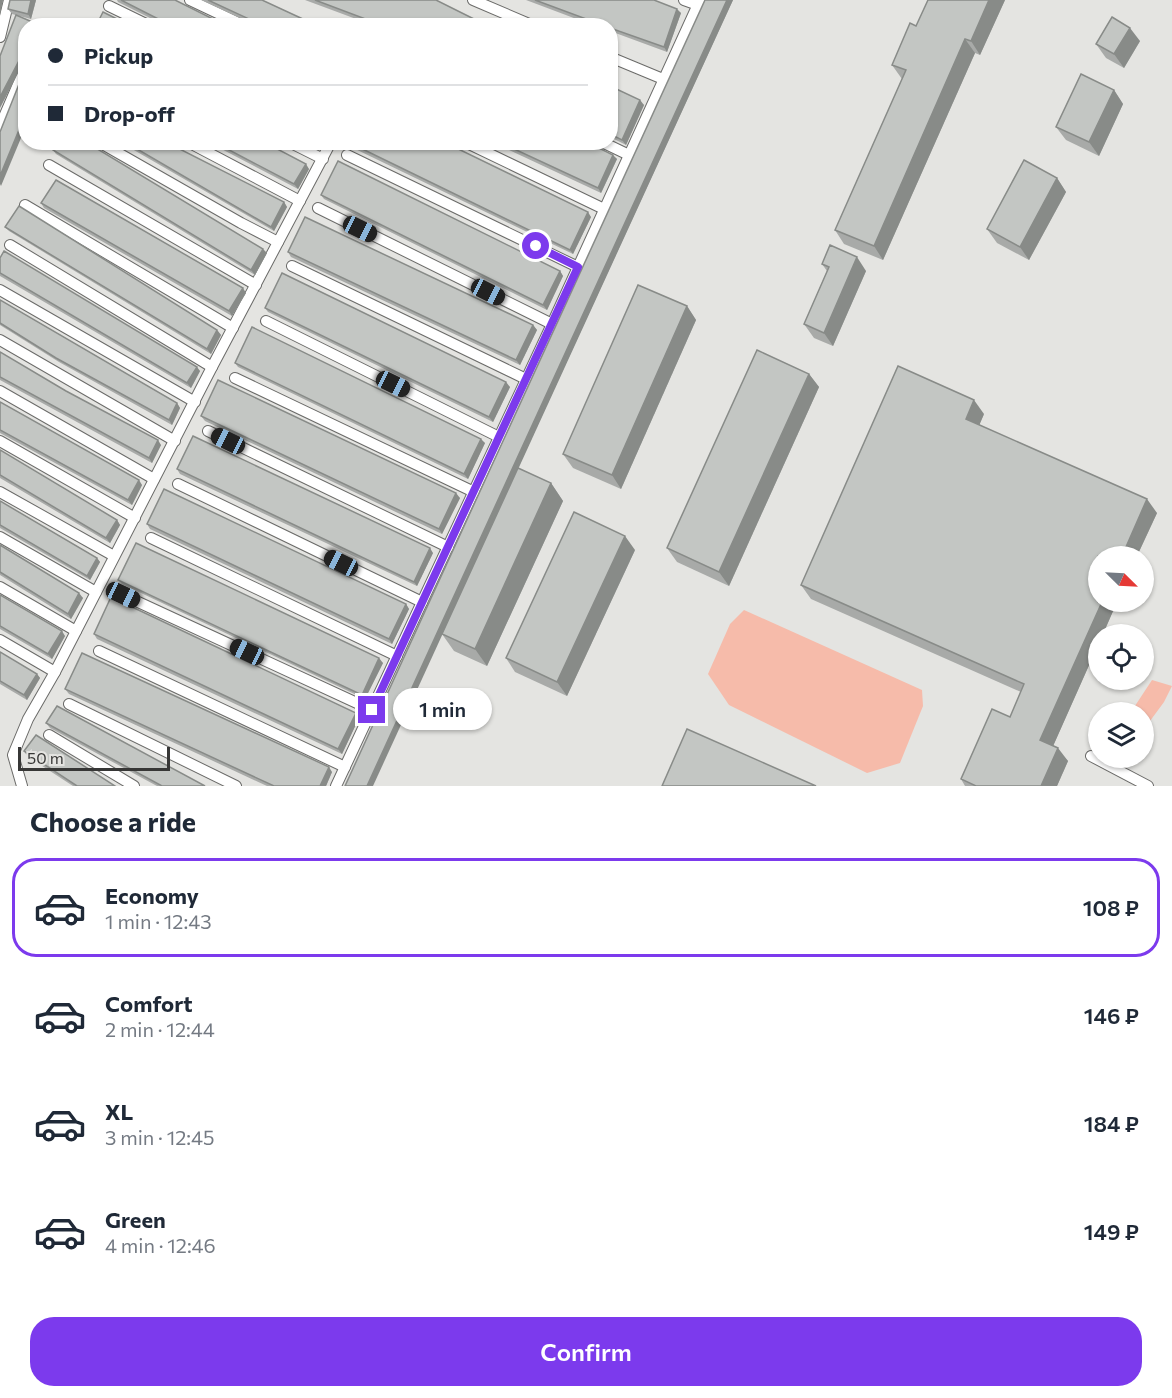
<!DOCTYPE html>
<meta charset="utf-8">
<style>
:root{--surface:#fff;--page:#f6f6f7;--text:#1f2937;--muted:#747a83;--line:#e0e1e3;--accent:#7c3aed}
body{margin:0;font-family:Commissioner,sans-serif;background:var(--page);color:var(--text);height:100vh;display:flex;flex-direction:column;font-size:22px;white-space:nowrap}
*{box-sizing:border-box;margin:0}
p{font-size:20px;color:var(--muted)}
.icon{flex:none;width:33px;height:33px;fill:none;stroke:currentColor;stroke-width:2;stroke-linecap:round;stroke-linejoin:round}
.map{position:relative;height:786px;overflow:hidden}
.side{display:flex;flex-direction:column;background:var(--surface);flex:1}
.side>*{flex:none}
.hud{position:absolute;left:18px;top:18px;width:600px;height:132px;border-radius:24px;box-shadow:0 2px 4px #0004;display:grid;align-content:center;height:132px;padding:0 30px;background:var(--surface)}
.needle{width:39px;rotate:114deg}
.tools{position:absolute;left:1088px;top:546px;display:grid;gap:12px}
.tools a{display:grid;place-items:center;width:66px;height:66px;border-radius:50%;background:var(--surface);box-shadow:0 2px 4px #0004;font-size:30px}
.scale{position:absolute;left:18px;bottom:15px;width:152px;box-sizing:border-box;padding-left:6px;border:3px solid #373736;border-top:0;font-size:16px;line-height:21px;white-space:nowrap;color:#373736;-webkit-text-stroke:4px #e4e4e1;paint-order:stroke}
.end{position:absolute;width:27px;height:27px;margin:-14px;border:8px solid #7c3aed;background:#fff;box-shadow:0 0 0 3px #fff}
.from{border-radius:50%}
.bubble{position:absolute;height:42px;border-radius:21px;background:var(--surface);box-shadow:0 2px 4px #0004;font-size:20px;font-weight:600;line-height:42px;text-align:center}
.car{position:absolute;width:18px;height:36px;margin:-18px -9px;border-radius:8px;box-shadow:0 0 4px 2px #0007;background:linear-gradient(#222 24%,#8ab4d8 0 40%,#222 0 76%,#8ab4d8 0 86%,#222 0)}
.hud b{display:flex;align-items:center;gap:21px;height:57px;font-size:22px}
.hud b+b{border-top:2px solid var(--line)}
.hud i{width:15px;height:15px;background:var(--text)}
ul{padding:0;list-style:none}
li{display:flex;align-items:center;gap:18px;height:99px;margin:0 12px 9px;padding:0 18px;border:3px solid transparent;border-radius:24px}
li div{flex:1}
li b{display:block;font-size:22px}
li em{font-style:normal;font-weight:600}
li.on{border-color:var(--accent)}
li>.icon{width:54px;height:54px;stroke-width:1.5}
h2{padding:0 30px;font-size:27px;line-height:72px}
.cta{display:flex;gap:12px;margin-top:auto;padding:12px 30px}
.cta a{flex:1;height:69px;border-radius:24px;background:var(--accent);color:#fff;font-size:24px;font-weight:600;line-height:69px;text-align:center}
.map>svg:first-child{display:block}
.green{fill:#f6bbaa}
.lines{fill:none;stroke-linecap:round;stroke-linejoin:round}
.service-casing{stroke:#6b6b69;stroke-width:12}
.service{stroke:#fff;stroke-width:10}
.wall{fill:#a8aaa8}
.shaded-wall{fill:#888b88}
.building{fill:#c3c6c3;stroke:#888b88;stroke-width:1.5}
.route{stroke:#7c3aed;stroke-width:8}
</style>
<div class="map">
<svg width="1172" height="786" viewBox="0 0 1172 786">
<rect width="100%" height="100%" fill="#e4e4e1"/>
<!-- green -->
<g class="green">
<path d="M744 610 922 690 923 706 900 763 867 773 729 705 708 674 730 624Z"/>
<path d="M1152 680 1172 686 1164 702 1150 721 1148 745 1143 755V712H1131Z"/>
</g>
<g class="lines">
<defs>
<g id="service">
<path d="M190 0 245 26"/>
<path d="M473 0 534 26"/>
<path d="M684 0 698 5"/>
<path d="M109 6 150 26"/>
<path d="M0 37 9 0"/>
<path d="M610 57 663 79"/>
<path d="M0 126 26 66"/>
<path d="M99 142 241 223 278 242"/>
<path d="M188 142 300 201"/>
<path d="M289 142 323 159"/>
<path d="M465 142 604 209"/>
<path d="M602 142 629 155"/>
<path d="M347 155 578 267"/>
<path d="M49 165 256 285"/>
<path d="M25 205 233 328"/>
<path d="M318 208 552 324"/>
<path d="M10 245 212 367"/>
<path d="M292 266 526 379"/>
<path d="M0 290 195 402"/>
<path d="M266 321 499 437"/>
<path d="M0 340 175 441"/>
<path d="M235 378 474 492"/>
<path d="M0 391 154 479"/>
<path d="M208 431 448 547"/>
<path d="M0 441 135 518"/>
<path d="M178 484 422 602"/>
<path d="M0 492 114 556"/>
<path d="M0 537 96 592"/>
<path d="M151 538 397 656"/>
<path d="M0 587 76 631"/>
<path d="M123 595 372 710"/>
<path d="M0 640 55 672"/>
<path d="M99 651 345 767"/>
<path d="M69 704 236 786"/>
<path d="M49 735 134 786"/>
<path d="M1091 756 1148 786"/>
<path d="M22 786 13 755 28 719 55 672 212 367 331 142"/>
<path d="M336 786 552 324 700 0"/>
</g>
</defs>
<!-- service casing -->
<use href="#service" class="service-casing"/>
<!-- service -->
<use href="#service" class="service"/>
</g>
<!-- wall -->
<g class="wall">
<path d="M36 0 31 19 12 14 8 9Z"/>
<path d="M117 0H175L227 26H166L118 2Z"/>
<path d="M201 0H262L318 26H257Z"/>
<path d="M305 0H436L488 26H375Z"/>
<path d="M526 0H654L681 13 667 52 610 31V26H595Z"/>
<path d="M705 0H733L518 468 551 483 563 501 487 666 454 651 442 634Z"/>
<path d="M1005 0 980 55 975 53 883 260 844 244 835 230 902 79 892 65 916 26Z"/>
<path d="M1140 41 1124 68 1106 58 1096 44Z"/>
<path d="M610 86 644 105 626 145 610 137Z"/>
<path d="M1114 90 1123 104 1099 156 1066 140 1056 127Z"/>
<path d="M120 142H166L284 202 287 207 274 231Z"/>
<path d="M208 142H264L309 169 298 189Z"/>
<path d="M347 142H444L591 217 573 254 349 146Z"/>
<path d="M492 142H587L617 159 601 193Z"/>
<path d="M53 150 267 253 255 275 56 154Z"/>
<path d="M1057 178 1066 192 1029 260 997 243 987 229Z"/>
<path d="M321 195 560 271 563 276 547 310 324 199Z"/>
<path d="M41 203 246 293 232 316 44 208Z"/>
<path d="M5 227 217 330 221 335 211 354 9 231Z"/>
<path d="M288 252 533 325 537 330 520 365 291 257Z"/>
<path d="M0 258 200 371 191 388 0 276Z"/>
<path d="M822 264 866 271 833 346 814 338 804 324 827 271Z"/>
<path d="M0 300 177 403 180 408 172 425 59 362 0 325Z"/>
<path d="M687 306 696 320 621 489 573 468 563 454Z"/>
<path d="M265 308 510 387 493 422 268 312Z"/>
<path d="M0 352 66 391 161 445 152 463 0 380Z"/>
<path d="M235 363 485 443 468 479 238 367Z"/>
<path d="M809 374 819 387 729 586 677 562 667 548Z"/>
<path d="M0 402 142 485 132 505 0 433Z"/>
<path d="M984 414 979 425 1157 513 1137 556H1098V602H1117L1103 634H1098V645L1053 746 1068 761 1057 786H965L961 779 1010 717 1021 692 811 599 801 585Z"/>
<path d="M201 416 460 498 442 534 205 421Z"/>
<path d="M0 450 117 520 120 525 110 543 0 478Z"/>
<path d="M177 469 433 553 417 586 180 474Z"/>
<path d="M0 501 97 558 100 562 90 580 0 528Z"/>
<path d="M147 524 406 604 409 609 392 644 150 529Z"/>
<path d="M0 545 83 598 71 619 0 575Z"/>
<path d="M635 550 567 696 515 672 506 658Z"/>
<path d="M118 580 383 663 365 699 122 584Z"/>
<path d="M0 595 65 636 52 659 0 629Z"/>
<path d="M94 634 356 713 359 718 342 754 97 639Z"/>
<path d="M0 652 37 674 40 678 27 700 0 684Z"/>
<path d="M65 689 332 772 326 786H267L69 694Z"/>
<path d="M46 723 205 786H157L50 728Z"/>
<path d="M24 751 115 786H73L27 756Z"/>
</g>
<!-- shaded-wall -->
<g class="shaded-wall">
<path d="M0 0H3L0 15Z"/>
<path d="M31 0H36L31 19 28 14Z"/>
<path d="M727 0H733L373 786H367Z"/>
<path d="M989 0H1005L980 55 971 41Z"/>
<path d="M677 9 681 13 667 52 664 47Z"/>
<path d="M1130 28 1140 41 1124 68 1114 54Z"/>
<path d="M965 39 975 53 883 260 874 246Z"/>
<path d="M26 40V58L0 108V97Z"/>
<path d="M1114 90 1123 104 1099 156 1089 142Z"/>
<path d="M640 100 644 105 626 145 622 140Z"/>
<path d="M26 113V126L1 186 0 184V176Z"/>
<path d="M613 155 617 159 601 193 598 188Z"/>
<path d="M306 164 309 169 298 189 294 184Z"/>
<path d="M1057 178 1066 192 1029 260 1020 247Z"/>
<path d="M284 202 287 207 274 231 271 227Z"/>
<path d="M588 212 591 217 573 254 570 250Z"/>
<path d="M263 249 267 253 255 275 251 270Z"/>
<path d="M857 257 866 271 833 346 824 333Z"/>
<path d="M560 271 563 276 547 310 543 305Z"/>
<path d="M243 288 246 293 232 316 229 311Z"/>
<path d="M687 306 696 320 621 489 612 475Z"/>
<path d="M533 325 537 330 520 365 516 360Z"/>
<path d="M217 330 221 335 211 354 207 349Z"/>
<path d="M197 367 200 371 191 388 187 383Z"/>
<path d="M809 374 819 387 729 586 719 572Z"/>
<path d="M506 382 510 387 493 422 489 417Z"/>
<path d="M974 400 984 414 976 433 966 419Z"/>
<path d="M177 403 180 408 172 425 169 420Z"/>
<path d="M481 439 485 443 468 479 464 474Z"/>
<path d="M158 440 161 445 152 463 149 458Z"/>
<path d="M139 480 142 485 132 505 128 500Z"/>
<path d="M551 483 563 501 487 666 475 649Z"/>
<path d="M456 493 460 498 442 534 439 529Z"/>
<path d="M1147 499 1157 513 1137 556H1122Z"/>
<path d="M117 520 120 525 110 543 106 538Z"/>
<path d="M625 536 635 550 567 696 557 682Z"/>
<path d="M430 548 433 553 417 586 414 582Z"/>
<path d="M97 558 100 562 90 580 87 576Z"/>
<path d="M79 593 83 598 71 619 68 614Z"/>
<path d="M1102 602H1117L1103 634H1098V645L1050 753 1040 740Z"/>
<path d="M406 604 409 609 392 644 389 639Z"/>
<path d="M62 631 65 636 52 659 48 654Z"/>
<path d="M379 658 383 663 365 699 362 695Z"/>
<path d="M37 674 40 678 27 700 24 695Z"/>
<path d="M356 713 359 718 342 754 338 749Z"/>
<path d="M1058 748 1068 761 1057 786H1041Z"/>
<path d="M329 767 332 772 326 786H320Z"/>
</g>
<!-- building -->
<g class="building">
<path d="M10 0H31L28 14 8 9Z"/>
<path d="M121 0H175L227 26H172Z"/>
<path d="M208 0H262L318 26H264Z"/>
<path d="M315 0H436L488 26H384Z"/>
<path d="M535 0H654L677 9 664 47 610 28V26H605Z"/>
<path d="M705 0H727L367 786H345Z"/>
<path d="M928 0H989L971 41 965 39 874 246 835 230 906 70 892 65 910 23 916 26Z"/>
<path d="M103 12 131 26H96Z"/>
<path d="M16 15 30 21 29 26H26V40L23 53 0 97V56Z"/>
<path d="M1112 17 1130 28 1114 54 1096 44Z"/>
<path d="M26 61V113L0 176V132L23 74Z"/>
<path d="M1081 74 1114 90 1089 142 1056 127Z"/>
<path d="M610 86 640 100 622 140 610 134Z"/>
<path d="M57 142H86L263 249 251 270 53 150Z"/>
<path d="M125 142H166L284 202 271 227Z"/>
<path d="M214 142H264L306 164 294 184Z"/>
<path d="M348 142H444L588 212 570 250Z"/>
<path d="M499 142H587L613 155 598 188Z"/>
<path d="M1024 160 1057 178 1020 247 987 229Z"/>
<path d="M338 161 560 271 543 305 321 195Z"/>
<path d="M56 180 243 288 229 311 41 203Z"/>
<path d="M19 206 217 330 207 349 5 227Z"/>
<path d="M305 217 533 325 516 360 288 252Z"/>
<path d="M830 245 857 257 824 333 804 324 829 267 822 264Z"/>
<path d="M4 251 197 367 187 383 0 273V258Z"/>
<path d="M282 273 506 382 489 417 265 308Z"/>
<path d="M638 285 687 306 612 475 563 454Z"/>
<path d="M0 300 177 403 169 420 56 358 0 323Z"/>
<path d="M252 327 481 439 464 474 235 363Z"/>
<path d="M757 350 809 374 719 572 667 548Z"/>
<path d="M0 352 66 391 158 440 149 458 0 377Z"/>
<path d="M898 366 974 400 966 419 1147 499 1122 556H1098V602H1102L1040 740 1058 748 1041 786H976L961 779 992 709 1010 717 1024 684 801 585Z"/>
<path d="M218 380 456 493 439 529 201 416Z"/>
<path d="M0 402 139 480 128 500 0 430Z"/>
<path d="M193 436 430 548 414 582 177 469Z"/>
<path d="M0 450 117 520 106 538 0 475Z"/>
<path d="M518 468 551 483 475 649 442 634Z"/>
<path d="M164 489 406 604 389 639 147 524Z"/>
<path d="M0 501 97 558 87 576 0 525Z"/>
<path d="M574 512 625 536 557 682 506 658Z"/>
<path d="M136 543 379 658 362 695 118 580Z"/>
<path d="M0 545 79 593 68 614 0 572Z"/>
<path d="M0 595 62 631 48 654 0 626Z"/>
<path d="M111 597 356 713 338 749 94 634Z"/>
<path d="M0 652 37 674 24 695 0 681Z"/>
<path d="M82 653 329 767 320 786H274L65 689Z"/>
<path d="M57 706 205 786H162L46 723Z"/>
<path d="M687 729 816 786H662Z"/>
<path d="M36 735 115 786H77L24 751Z"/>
</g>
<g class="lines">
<!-- route -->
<path class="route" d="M372 710 578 267 536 246"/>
</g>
</svg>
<div class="tools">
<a><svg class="needle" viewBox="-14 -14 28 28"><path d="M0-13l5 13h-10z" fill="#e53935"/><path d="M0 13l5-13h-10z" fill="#747a83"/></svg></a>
<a><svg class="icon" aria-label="locate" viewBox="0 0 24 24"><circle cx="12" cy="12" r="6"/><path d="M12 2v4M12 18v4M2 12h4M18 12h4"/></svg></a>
<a><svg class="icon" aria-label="layers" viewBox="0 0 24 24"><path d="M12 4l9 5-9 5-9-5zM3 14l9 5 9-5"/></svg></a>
</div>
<div class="scale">50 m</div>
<i class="end from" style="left:536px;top:246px"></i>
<i class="end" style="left:372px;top:710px"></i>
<div class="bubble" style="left:393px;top:688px;width:99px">1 min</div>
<i class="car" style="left:360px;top:229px;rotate:116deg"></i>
<i class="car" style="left:488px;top:292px;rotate:117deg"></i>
<i class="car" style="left:393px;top:384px;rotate:116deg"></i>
<i class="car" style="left:228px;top:441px;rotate:296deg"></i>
<i class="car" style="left:341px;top:563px;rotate:296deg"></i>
<i class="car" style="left:123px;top:595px;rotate:115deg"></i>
<i class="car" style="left:247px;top:652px;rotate:295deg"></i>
<div class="hud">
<b><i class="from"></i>Pickup</b>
<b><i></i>Drop-off</b>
</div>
</div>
<section class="side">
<h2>Choose a ride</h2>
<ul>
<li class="on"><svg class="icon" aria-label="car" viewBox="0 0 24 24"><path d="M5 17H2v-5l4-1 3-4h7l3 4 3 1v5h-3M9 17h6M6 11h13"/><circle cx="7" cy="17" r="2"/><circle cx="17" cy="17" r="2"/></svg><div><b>Economy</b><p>1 min · 12:43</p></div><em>108 ₽</em></li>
<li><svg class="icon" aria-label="car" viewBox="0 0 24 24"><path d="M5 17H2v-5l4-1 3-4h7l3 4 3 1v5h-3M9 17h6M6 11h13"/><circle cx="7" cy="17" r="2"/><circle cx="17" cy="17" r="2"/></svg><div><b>Comfort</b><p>2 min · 12:44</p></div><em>146 ₽</em></li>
<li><svg class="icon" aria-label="car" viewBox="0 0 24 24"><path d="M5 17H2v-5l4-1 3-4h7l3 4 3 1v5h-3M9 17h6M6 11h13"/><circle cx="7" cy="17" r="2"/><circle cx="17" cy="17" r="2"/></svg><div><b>XL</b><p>3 min · 12:45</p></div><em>184 ₽</em></li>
<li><svg class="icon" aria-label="car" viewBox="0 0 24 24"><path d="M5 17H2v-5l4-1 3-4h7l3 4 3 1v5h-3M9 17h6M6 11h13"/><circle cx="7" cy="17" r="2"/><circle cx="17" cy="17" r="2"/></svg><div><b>Green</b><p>4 min · 12:46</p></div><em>149 ₽</em></li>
</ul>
<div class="cta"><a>Confirm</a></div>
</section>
